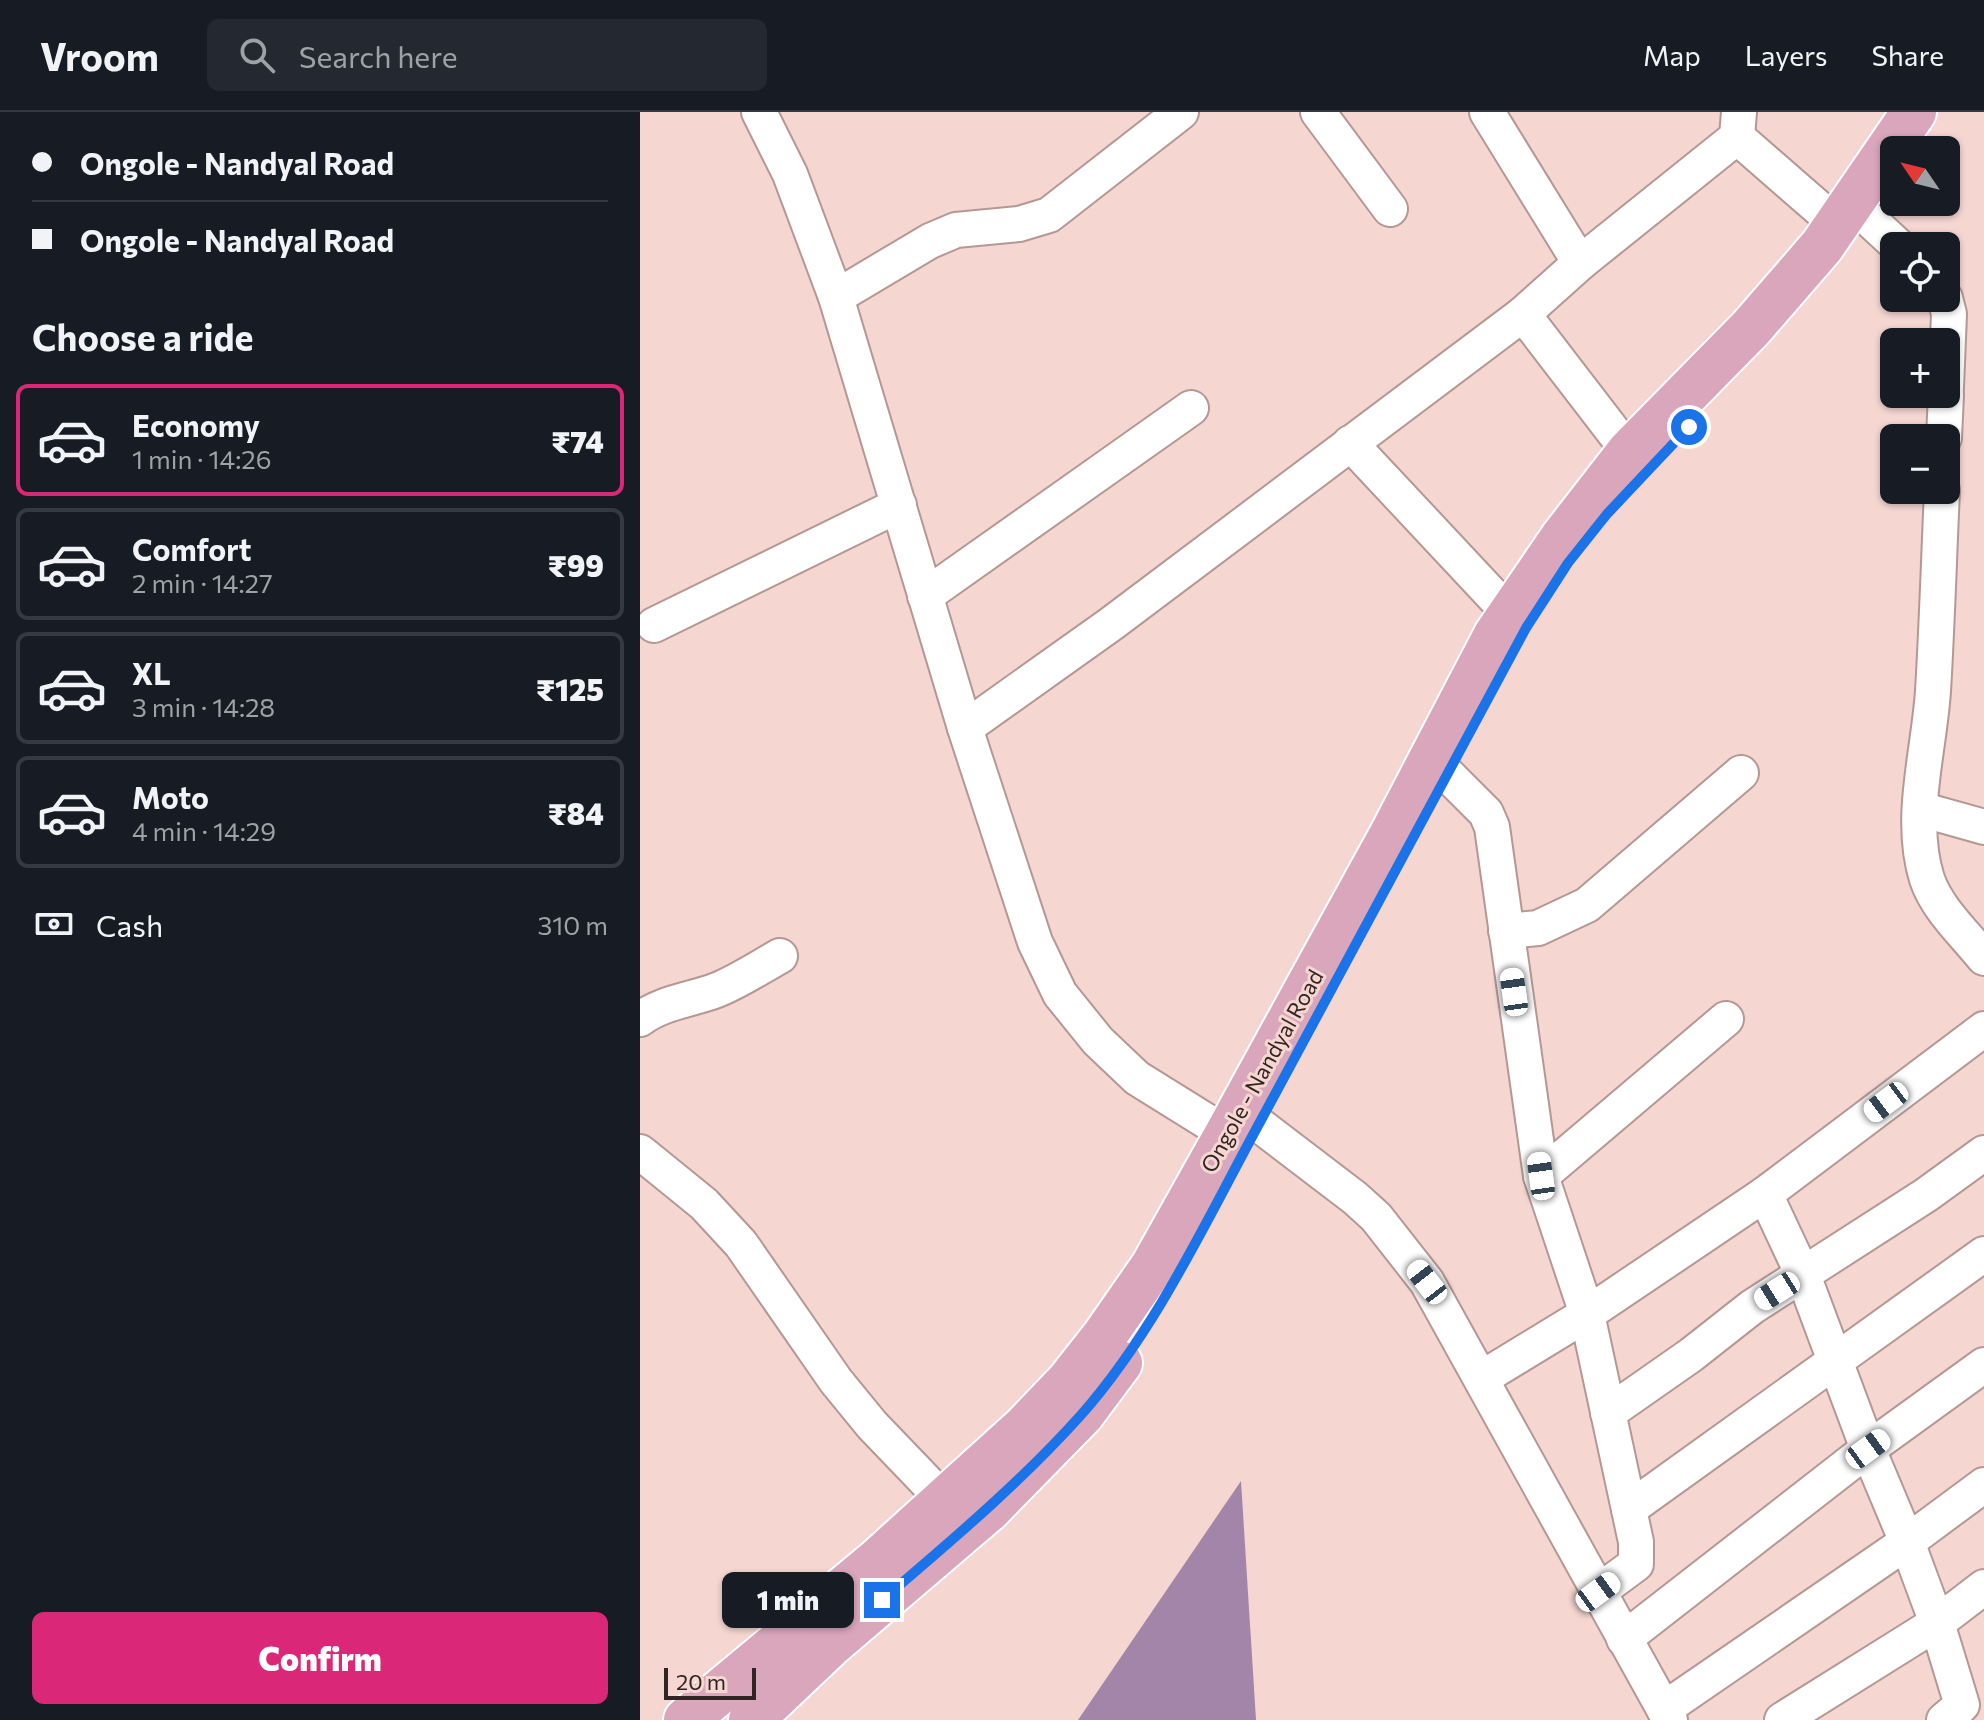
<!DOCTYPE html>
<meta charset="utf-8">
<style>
:root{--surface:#171b24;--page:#242831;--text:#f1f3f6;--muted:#9ea1a6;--line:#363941;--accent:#db2777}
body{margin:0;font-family:Commissioner,sans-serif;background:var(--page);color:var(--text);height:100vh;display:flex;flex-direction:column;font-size:30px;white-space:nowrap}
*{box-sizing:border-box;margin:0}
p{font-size:26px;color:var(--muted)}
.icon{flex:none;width:44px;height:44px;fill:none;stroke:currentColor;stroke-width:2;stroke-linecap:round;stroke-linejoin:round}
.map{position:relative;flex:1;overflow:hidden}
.panel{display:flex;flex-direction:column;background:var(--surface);width:640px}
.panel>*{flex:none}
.guide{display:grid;align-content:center;height:176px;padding:0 32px;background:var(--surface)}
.needle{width:52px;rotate:305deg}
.buttons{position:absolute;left:1240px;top:24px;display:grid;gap:16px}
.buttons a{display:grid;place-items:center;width:80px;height:80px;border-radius:12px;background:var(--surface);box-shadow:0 2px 6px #0004;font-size:40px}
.scale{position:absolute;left:24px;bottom:20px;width:92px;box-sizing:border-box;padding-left:8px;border:4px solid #302523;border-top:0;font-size:22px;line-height:28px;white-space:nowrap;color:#302523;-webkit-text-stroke:6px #f5d6d1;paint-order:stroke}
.end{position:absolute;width:36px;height:36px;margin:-18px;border:10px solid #1a73e8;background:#fff;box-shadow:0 0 0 4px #fff}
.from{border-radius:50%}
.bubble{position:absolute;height:56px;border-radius:12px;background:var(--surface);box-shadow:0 2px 6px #0004;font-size:26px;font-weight:800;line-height:56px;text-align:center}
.car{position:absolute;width:24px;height:48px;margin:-24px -12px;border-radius:10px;box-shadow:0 0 6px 2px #0007;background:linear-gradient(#fff 24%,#345 0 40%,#fff 0 76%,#345 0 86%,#fff 0)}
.guide b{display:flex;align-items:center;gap:28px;height:76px;font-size:30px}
.guide b+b{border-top:2px solid var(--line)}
.guide i{width:20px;height:20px;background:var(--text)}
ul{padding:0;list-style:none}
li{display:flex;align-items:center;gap:24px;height:112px;margin:0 16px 12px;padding:0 16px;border:4px solid var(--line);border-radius:12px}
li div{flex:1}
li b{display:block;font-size:30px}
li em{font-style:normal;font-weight:800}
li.selected{border-color:var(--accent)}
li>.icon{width:72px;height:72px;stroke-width:1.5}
h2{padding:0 32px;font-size:36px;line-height:96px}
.pay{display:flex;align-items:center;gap:20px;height:88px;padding:0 32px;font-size:30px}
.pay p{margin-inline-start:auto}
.action{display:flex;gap:16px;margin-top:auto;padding:16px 32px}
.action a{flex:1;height:92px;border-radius:12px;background:var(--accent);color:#fff;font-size:32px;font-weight:800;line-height:92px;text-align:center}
header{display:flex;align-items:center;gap:48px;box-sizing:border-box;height:112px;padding:0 40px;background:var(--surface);border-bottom:2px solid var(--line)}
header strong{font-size:38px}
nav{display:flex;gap:44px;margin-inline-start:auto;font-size:28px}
.search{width:560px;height:72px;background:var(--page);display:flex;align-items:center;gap:20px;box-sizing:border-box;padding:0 28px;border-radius:12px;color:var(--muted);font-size:30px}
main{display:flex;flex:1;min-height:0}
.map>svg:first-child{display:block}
.water{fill:#a385aa}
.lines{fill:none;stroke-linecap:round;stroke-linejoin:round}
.minor-casing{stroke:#b59893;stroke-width:38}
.major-casing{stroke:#fff;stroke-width:48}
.minor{stroke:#fff;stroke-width:34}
.major{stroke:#d9a6bb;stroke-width:44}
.route{stroke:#1a73e8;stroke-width:10}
.labels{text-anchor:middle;stroke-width:6;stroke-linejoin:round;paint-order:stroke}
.street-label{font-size:22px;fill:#302523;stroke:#f5d6d1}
</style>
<header>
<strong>Vroom</strong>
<div class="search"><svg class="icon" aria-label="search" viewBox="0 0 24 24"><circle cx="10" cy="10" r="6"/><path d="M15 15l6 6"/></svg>Search here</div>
<nav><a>Map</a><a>Layers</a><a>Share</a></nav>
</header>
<main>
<section class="panel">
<div class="guide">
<b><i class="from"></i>Ongole - Nandyal Road</b>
<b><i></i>Ongole - Nandyal Road</b>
</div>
<h2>Choose a ride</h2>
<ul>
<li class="selected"><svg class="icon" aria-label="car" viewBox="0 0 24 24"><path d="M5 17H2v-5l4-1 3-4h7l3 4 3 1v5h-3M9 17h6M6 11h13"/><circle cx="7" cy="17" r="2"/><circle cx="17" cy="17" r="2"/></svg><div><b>Economy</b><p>1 min · 14:26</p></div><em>₹74</em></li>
<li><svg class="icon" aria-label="car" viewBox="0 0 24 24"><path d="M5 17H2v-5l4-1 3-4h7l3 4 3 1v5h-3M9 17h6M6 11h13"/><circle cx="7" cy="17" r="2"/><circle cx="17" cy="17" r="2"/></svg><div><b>Comfort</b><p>2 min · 14:27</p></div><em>₹99</em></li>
<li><svg class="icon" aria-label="car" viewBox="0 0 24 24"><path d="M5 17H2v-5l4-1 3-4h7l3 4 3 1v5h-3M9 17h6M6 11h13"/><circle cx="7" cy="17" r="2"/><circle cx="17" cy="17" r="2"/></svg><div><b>XL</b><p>3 min · 14:28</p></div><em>₹125</em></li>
<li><svg class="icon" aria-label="car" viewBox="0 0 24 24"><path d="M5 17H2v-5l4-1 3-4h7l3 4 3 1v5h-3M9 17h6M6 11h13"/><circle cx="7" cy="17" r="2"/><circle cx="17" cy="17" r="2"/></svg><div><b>Moto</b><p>4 min · 14:29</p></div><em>₹84</em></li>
</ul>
<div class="pay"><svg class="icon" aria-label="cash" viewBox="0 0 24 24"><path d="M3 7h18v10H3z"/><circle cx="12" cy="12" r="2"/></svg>Cash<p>310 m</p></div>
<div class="action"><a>Confirm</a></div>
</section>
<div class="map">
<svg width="1344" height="1608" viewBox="0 0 1344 1608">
<rect width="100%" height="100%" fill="#f5d6d1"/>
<!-- water -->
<path class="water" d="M601 1369 616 1608H438Z"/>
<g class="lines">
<defs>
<g id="minor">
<path d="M119 0 150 62 196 185 325 616 395 830 420 882 458 929 497 966 587 1022"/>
<path d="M678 0 750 97"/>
<path d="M847 0 940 151"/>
<path d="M1097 25 1198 113"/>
<path d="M1230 108 1258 134"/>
<path d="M196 185 290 129 316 118 379 112 409 103 541 0"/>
<path d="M1305 186 1309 202 1306 275"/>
<path d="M1304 326 1306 282"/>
<path d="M710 331 870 502"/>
<path d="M989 340 883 202 940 151 1097 25 1099 0"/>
<path d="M1302 378C1299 445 1297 512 1293 579 1289 640 1268 707 1287 767 1297 797 1325 822 1344 846"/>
<path d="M285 484 551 296"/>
<path d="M14 513 259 393"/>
<path d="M325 616 471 512 883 202"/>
<path d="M807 662 846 701 852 715 901 1064 947 1202 996 1430V1452L958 1480"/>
<path d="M1280 697 1344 715"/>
<path d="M866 819 898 816 947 793 1101 661"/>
<path d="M0 907C23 890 51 888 77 878 99 869 120 855 140 844"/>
<path d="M618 1012 715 1086 736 1105 787 1170 1030 1608"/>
<path d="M0 1040 64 1092 101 1132 196 1269 232 1313 304 1388"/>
<path d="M901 1064 1086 907"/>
<path d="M1125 1082 1163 1163 1228 1337 1267 1430 1297 1511 1322 1593 1304 1608"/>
<path d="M842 1266 947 1202 1125 1082 1344 917"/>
<path d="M968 1301 1051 1243 1112 1195 1286 1083 1344 1041"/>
<path d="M989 1397 1344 1142"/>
<path d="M984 1527 1228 1337 1344 1253"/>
<path d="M1024 1597 1267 1430 1344 1373"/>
<path d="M1142 1608 1297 1511 1344 1475"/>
</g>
<g id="major">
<path d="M46 1608 236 1450 385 1315 428 1270 465 1223 513 1154 587 1022 753 720 856 523 923 425 989 340 1111 216 1182 134 1274 0"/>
<path d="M111 1608 190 1533 349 1397 442 1302 480 1251"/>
</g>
</defs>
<!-- minor casing -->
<use href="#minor" class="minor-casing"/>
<!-- major casing -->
<use href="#major" class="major-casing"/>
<!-- minor -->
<use href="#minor" class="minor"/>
<!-- major -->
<use href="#major" class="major"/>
</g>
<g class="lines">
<!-- route -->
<path class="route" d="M242 1488C311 1429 380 1371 441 1303 516 1218 566 1109 620 1010 709 846 796 681 886 516L928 451 967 402 1049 315"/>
</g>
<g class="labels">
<!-- street labels -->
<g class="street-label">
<text transform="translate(622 959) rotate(-61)" y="8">Ongole - Nandyal Road</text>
</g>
</g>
</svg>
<div class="buttons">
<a><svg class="needle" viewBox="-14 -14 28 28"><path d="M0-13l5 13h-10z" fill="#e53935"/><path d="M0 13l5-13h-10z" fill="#9ea1a6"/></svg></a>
<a><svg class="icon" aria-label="locate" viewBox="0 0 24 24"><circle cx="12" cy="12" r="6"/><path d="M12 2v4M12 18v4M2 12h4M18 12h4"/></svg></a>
<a>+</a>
<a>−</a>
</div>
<div class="scale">20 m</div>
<i class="end from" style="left:1049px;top:315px"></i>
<i class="end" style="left:242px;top:1488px"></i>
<div class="bubble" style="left:82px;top:1460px;width:132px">1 min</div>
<i class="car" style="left:874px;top:880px;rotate:352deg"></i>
<i class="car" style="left:1246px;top:990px;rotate:233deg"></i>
<i class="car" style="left:901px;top:1064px;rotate:352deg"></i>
<i class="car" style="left:787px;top:1170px;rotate:322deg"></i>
<i class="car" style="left:1137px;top:1179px;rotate:238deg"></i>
<i class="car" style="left:1228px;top:1337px;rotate:54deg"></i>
<i class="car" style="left:958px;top:1480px;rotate:54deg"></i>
</div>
</main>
